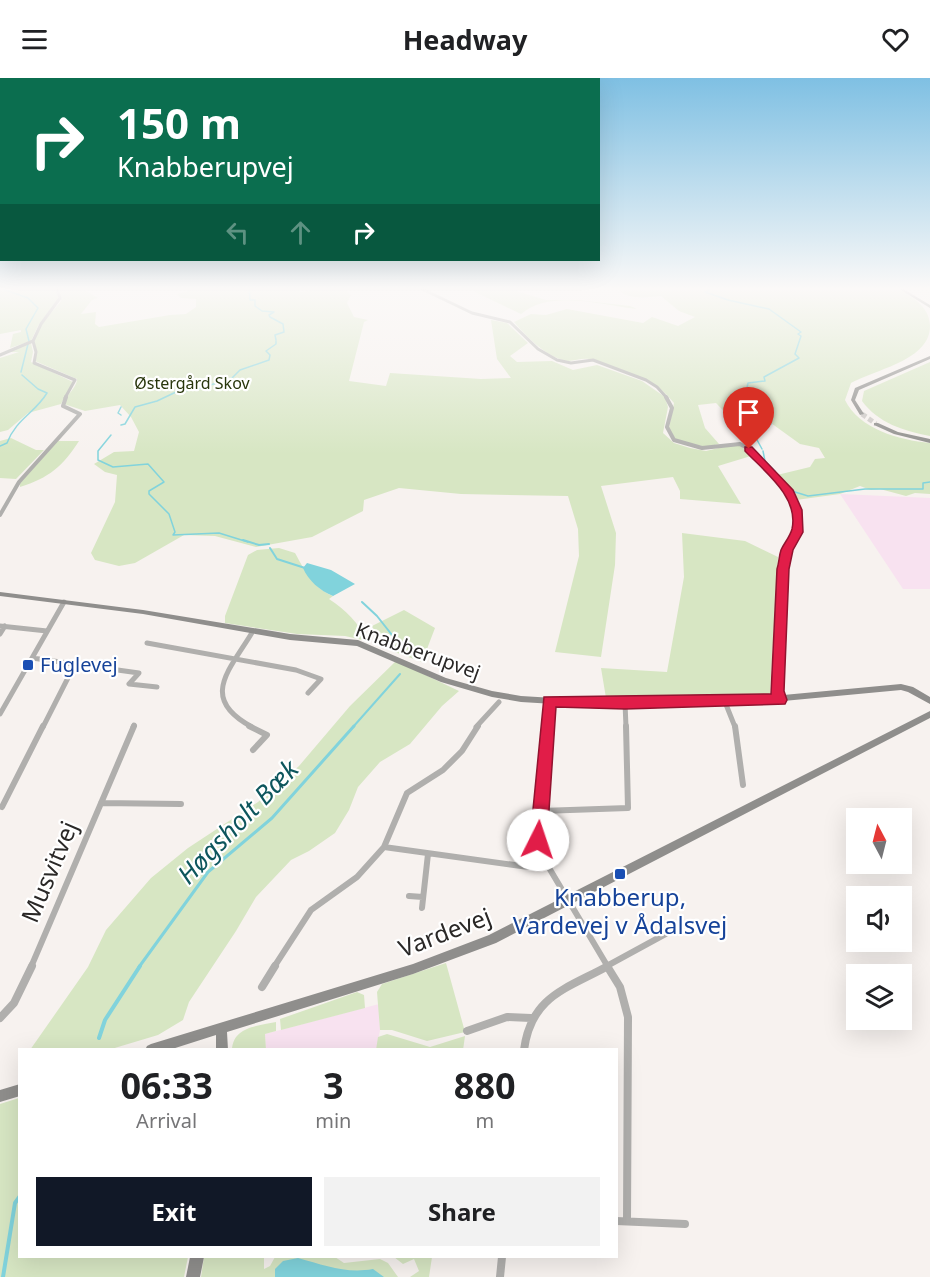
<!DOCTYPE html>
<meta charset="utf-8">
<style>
:root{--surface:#fff;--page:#f2f2f2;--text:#202124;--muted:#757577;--accent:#111827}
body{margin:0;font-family:"Noto Sans",sans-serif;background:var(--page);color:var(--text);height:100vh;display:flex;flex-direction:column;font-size:22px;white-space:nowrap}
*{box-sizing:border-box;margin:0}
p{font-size:20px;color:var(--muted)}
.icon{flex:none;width:33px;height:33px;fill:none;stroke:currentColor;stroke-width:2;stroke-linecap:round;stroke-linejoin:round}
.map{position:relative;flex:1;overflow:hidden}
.panel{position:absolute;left:18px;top:970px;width:600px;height:210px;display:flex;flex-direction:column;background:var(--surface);border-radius:0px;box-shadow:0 6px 24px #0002}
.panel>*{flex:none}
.top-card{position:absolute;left:0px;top:0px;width:600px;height:183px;box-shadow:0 6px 24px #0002;background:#0b6e4f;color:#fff;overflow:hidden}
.needle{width:39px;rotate:353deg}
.fabs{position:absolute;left:846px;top:730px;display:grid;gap:12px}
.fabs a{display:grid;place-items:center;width:66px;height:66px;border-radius:0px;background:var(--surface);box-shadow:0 6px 24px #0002;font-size:30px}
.pin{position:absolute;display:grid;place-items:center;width:51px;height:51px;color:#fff;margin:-62px -26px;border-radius:50% 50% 50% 0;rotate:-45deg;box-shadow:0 0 6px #0007}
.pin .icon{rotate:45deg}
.me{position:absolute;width:66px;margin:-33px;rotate:4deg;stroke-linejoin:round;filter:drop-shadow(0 0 4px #0008)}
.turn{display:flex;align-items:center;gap:21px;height:126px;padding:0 18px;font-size:27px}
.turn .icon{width:78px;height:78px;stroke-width:2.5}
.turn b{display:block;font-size:42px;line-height:51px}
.lanes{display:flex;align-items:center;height:57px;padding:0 18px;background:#0003;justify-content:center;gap:30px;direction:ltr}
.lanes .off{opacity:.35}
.eta{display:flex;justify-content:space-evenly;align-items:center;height:102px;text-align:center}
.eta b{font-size:36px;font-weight:700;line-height:42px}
.primary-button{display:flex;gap:12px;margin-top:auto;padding:12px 18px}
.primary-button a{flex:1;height:69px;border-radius:0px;background:var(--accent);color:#fff;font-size:24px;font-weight:700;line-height:69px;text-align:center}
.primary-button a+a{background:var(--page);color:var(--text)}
header{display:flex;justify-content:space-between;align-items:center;height:78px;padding:0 18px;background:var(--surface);font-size:27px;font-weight:700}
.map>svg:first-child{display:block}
.commercial{fill:#f8e2f0}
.green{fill:#d7e6c3}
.water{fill:#81d3dc}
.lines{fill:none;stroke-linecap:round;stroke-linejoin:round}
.stream-far3{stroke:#81d3dc;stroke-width:1.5}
.stream-far2{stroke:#81d3dc;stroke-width:2}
.stream-far1{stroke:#81d3dc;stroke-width:3}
.stream{stroke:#81d3dc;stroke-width:4}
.secondary-tunnel{stroke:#cecac7;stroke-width:5;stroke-dasharray:5 3;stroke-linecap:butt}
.street-far4{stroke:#b0afad;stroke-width:3}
.street-far3{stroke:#b0afad;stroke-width:4}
.street-far2{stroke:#b0afad;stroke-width:5}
.street-far1{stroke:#b0afad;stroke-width:6}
.street{stroke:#b0afad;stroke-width:8}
.secondary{fill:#8f8e8c;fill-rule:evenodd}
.route{fill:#e11d48;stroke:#92132f;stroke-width:1.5}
.transit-dot{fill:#1a4fb4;stroke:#fff;stroke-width:2}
.labels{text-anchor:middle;stroke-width:4.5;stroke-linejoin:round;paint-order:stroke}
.far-park-label{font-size:16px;fill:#28360c;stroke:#fff}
.street-label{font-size:20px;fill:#2a2827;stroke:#fff}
.transit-label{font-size:20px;fill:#164399;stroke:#fff;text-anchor:start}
.near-street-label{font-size:24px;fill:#2a2827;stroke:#fff}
.near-transit-label{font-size:24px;fill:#164399;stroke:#fff}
.near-water-label{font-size:26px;font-style:italic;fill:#0d565d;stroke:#fff}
</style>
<header><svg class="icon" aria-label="menu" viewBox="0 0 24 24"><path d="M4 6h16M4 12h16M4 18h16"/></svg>Headway<svg class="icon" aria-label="heart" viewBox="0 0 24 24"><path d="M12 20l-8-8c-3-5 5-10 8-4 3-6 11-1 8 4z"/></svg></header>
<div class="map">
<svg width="930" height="1199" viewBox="0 0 930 1199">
<rect width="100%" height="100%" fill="#f7f2ef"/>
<path class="commercial" d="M840,416L930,420V511H903Z
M379,926L380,952L376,972H266L265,956Z"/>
<path class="green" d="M0,209H55L58,220L38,248L31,263L10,270L13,256L21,254V252L0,256Z
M57,209H80L98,220L92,222L81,236L96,234L95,246L99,249L170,237L186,236L196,229V221L181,220L177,216L188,213L185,211L196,209H294L300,214L342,209L351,217L347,225L354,239L368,242L364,244L349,303L386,308L390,295L481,301L511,300L497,281L491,242L507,245L528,265L510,278L517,284L552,283L573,292L597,287L642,303L665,319L668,329L663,355L674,365L690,370L706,373L735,366L741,368L751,378L718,388L741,426L680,421V413L673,399L601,408L616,455L615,487L601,579L555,574L579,478L578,451L568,418L461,416L399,410L364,422L363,433L312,459L256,469L215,458L184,457L135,485L119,488L95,482L91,475L115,424L117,397L105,394L94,386L114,374L134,373L139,354L131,339L120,327L85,333L64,326C66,316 77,310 77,301L35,283C36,275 34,271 34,264C35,249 53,234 61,223Z
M478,209H503L546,222H577L630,228L637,231C602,227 550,211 521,236L475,214Z
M621,209H894C910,217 930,228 930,248C930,282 877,291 851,305L845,322C859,351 899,362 930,365V416L915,415L906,418L880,411L871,412L860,408L840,416L796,422L777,397L810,389L815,381L825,380L819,370L800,366L764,340L732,342L716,325L698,327L705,350L719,366L706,369L676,362L669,350L674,325C655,302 642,300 615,291C606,288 598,283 589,281C579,280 571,285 562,282C542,275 527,259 514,244L531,236L546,237L567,231L643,245L652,239L678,248L695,239L679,233L661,218C647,219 633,222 621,214Z
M31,265L33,274L31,284L73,304L61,326L28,335L8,352L0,354V280L19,274H9Z
M930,284V358C904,353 878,345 862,323L864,313Z
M11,360L36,372H44L16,401L0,400V363Z
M58,363H79C63,388 49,400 20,409V405Z
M682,455L745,463L778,479L770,615L767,617L606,620L601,590L667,594L684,499Z
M279,470L295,475C305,493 313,510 333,518L329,521C346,532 359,545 367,563L345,558L297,556L225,545V538L248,477L257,472Z
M404,532L435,550L422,584L392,573L398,562L393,558L377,561L372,548Z
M396,583L459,613L442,628L410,666L380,684L358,709L349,732L335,755L309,773L291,782L256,819L236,853L189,924L183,942L158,957L108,972H30L88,889L106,852L151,800L188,770L258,724L299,688L350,628Z
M446,885L465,954L427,963L392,952H380L377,914L382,906Z
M357,914L364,917L365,930L281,952L280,941Z
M276,944V953L265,956L266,972H232C233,949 257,948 276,944Z
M387,956L430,969L465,958L463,972H376L378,959Z
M19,1020L20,1179H188L184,1199H0V1026Z
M204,1179H264V1191L270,1188L275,1179H335L344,1185L380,1181L388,1185L398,1199H201Z
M394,1179H432L429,1199H410L419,1193L414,1181L403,1186Z"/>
<path class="water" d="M307,485L331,492L355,506L333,518C320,513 308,502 303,490Z
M298,1180C324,1187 346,1196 373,1191L384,1199H275V1191L283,1183Z"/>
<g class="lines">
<path class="stream-far3" d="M249,209L250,222H255V228L262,233L274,234L269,237L270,239L283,246L284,254L275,257L276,262
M705,209L709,212L705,214L728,222L769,231L801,254L798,256L801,258L795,276L799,280L764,299L765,303L748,305L746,314L740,315L736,320V328H746L771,346
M0,210L28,220L38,230L26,251L29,263
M21,294L28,266
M121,329L118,335L121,337
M121,347L125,346L135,329L157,323L176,314L198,311L232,300L240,292L269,282L270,277L266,273L276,266V263
M111,357L98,373V382L113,389L148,386L164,404L149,413V416L169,436L175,454L173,457L219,455L248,464
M756,360L762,371
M0,368L7,365C16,341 35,335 47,315L38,311L22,297
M763,373L765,383L775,393
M778,400L795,414L808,418L865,411H923V405L930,404"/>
<path class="stream-far2" d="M243,462L259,467L269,466
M270,470L277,481L305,490
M362,524L377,538L407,576
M353,649L400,596"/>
<path class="stream-far1" d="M139,889L208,794L272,740L354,648"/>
<path class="stream" d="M99,960L105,942L140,888
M3,1199L15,1125L20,1118"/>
<path class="secondary-tunnel" d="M862,336L876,346"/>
<path class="street-far4" d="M418,209L472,235L510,244L538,271L557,282L571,285L593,282L646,302L657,309L667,320
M33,263L36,274L34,285L75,302L65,320
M0,277L33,263L41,246L60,220L56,209"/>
<path class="street-far3" d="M666,319L672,330L667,349L674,362L702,370L740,366L749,371L789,414L797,432V454L792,464
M0,437L19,404L80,336L63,328L66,319"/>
<path class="street-far2" d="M0,548L47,553
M0,556L5,548
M147,565L296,592L321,601L308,615
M32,580L139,595L129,606L157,609
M780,622L777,613L783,491L787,472L792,462
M725,624L735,649
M625,625L626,649
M0,636L64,524
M43,649L75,586
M133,649L134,647
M252,649C198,620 230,592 253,553
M476,649L499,624
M548,649L550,623"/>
<path class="street-far1" d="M249,648L267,657L253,672
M548,648L539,773L608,889
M735,648L743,707
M101,725L181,726
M2,729L43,648
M541,733L628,730L626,648
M384,769L536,790L546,788
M409,818L423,819
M422,830L428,776
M31,889L134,648
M274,889L311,832L357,799L384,769L407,715L443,692L462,673L478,648
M605,889L671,853"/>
<path class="street" d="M607,888L620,909L628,939L627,1143
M262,909L275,888
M0,940L14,925L32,888
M467,953L507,939L531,940
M524,972C531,918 566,911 608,888
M616,1143L685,1146
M500,1199L502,1179"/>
<path class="secondary" d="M896,209H900L930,227V230Z
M930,278V281L859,312L855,322L864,336L860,337L851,322L855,310Z
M874,345H878L898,354L930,361V365L894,356L874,347Z
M0,514L143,532L290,556L358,562L446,600L492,613L521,618L587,622L742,621L901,606L913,609L930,619V626L908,614L901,612L742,627L587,628L521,624L492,619L441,604L357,568L290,562L143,536L0,518Z
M930,633V640L496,865L413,896L227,954L228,972H216V957L169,972H145L147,968L151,966L413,886L489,857Z
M20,1006V1018L0,1024V1012Z
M190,1179H204L200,1199H186Z"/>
</g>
<linearGradient id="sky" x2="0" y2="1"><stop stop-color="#7fc0e3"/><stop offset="0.56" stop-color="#fbf9f8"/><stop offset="1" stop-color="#fbf9f8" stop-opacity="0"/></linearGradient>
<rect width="930" height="376" fill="url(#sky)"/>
<path class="route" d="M745,369H752L793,412L802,432L803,454L793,472L789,491L784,613L787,622L785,626L625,631L556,629L547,762L544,768L538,770L533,768L530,762L544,619L771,616L777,491C779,485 779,478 781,472C784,465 790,459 792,451C799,419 765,394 745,373Z"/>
<g class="transit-dot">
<rect x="22" y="581" width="12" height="12" rx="3"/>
<rect x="614" y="790" width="12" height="12" rx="3"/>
</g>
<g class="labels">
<g class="far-park-label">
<text x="192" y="311">Østergård Skov</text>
</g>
<g class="street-label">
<text transform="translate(418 573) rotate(20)" y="7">Knabberupvej</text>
</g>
<g class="transit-label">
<text x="40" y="594">Fuglevej</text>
</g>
<g class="near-street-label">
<text transform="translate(50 794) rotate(-67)" y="8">Musvitvej</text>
<text transform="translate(445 855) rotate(-21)" y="8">Vardevej</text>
</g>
<g class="near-transit-label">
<text x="620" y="828">Knabberup,<tspan x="620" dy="28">Vardevej v Ådalsvej</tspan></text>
</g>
<g class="near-water-label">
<text transform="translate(238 744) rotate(-46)" y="9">Høgsholt Bæk</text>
</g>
</g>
</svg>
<div class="fabs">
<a><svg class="needle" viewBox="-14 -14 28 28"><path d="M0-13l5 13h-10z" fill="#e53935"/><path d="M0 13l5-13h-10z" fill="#757577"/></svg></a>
<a><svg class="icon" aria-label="sound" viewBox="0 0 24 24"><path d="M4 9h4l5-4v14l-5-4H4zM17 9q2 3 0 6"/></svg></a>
<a><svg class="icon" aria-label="layers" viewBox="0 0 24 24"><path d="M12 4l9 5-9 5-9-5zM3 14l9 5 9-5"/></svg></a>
</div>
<div class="pin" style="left:749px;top:371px;background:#d93025"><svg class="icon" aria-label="arrive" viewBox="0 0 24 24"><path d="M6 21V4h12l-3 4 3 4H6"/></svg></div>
<svg class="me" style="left:538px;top:762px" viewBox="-20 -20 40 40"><circle r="19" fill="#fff"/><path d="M0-13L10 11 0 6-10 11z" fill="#e11d48"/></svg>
<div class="top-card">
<div class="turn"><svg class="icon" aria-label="right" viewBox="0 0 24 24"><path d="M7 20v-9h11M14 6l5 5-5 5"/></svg><div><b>150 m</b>Knabberupvej</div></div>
<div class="lanes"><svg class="icon off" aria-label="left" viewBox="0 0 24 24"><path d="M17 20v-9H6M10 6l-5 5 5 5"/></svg><svg class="icon off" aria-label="ahead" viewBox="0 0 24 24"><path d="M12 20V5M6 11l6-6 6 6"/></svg><svg class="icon" aria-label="right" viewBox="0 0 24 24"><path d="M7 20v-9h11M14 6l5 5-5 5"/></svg></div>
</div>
<section class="panel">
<div class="eta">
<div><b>06:33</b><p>Arrival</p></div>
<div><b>3</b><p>min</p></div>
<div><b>880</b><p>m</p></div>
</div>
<div class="primary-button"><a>Exit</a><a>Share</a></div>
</section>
</div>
